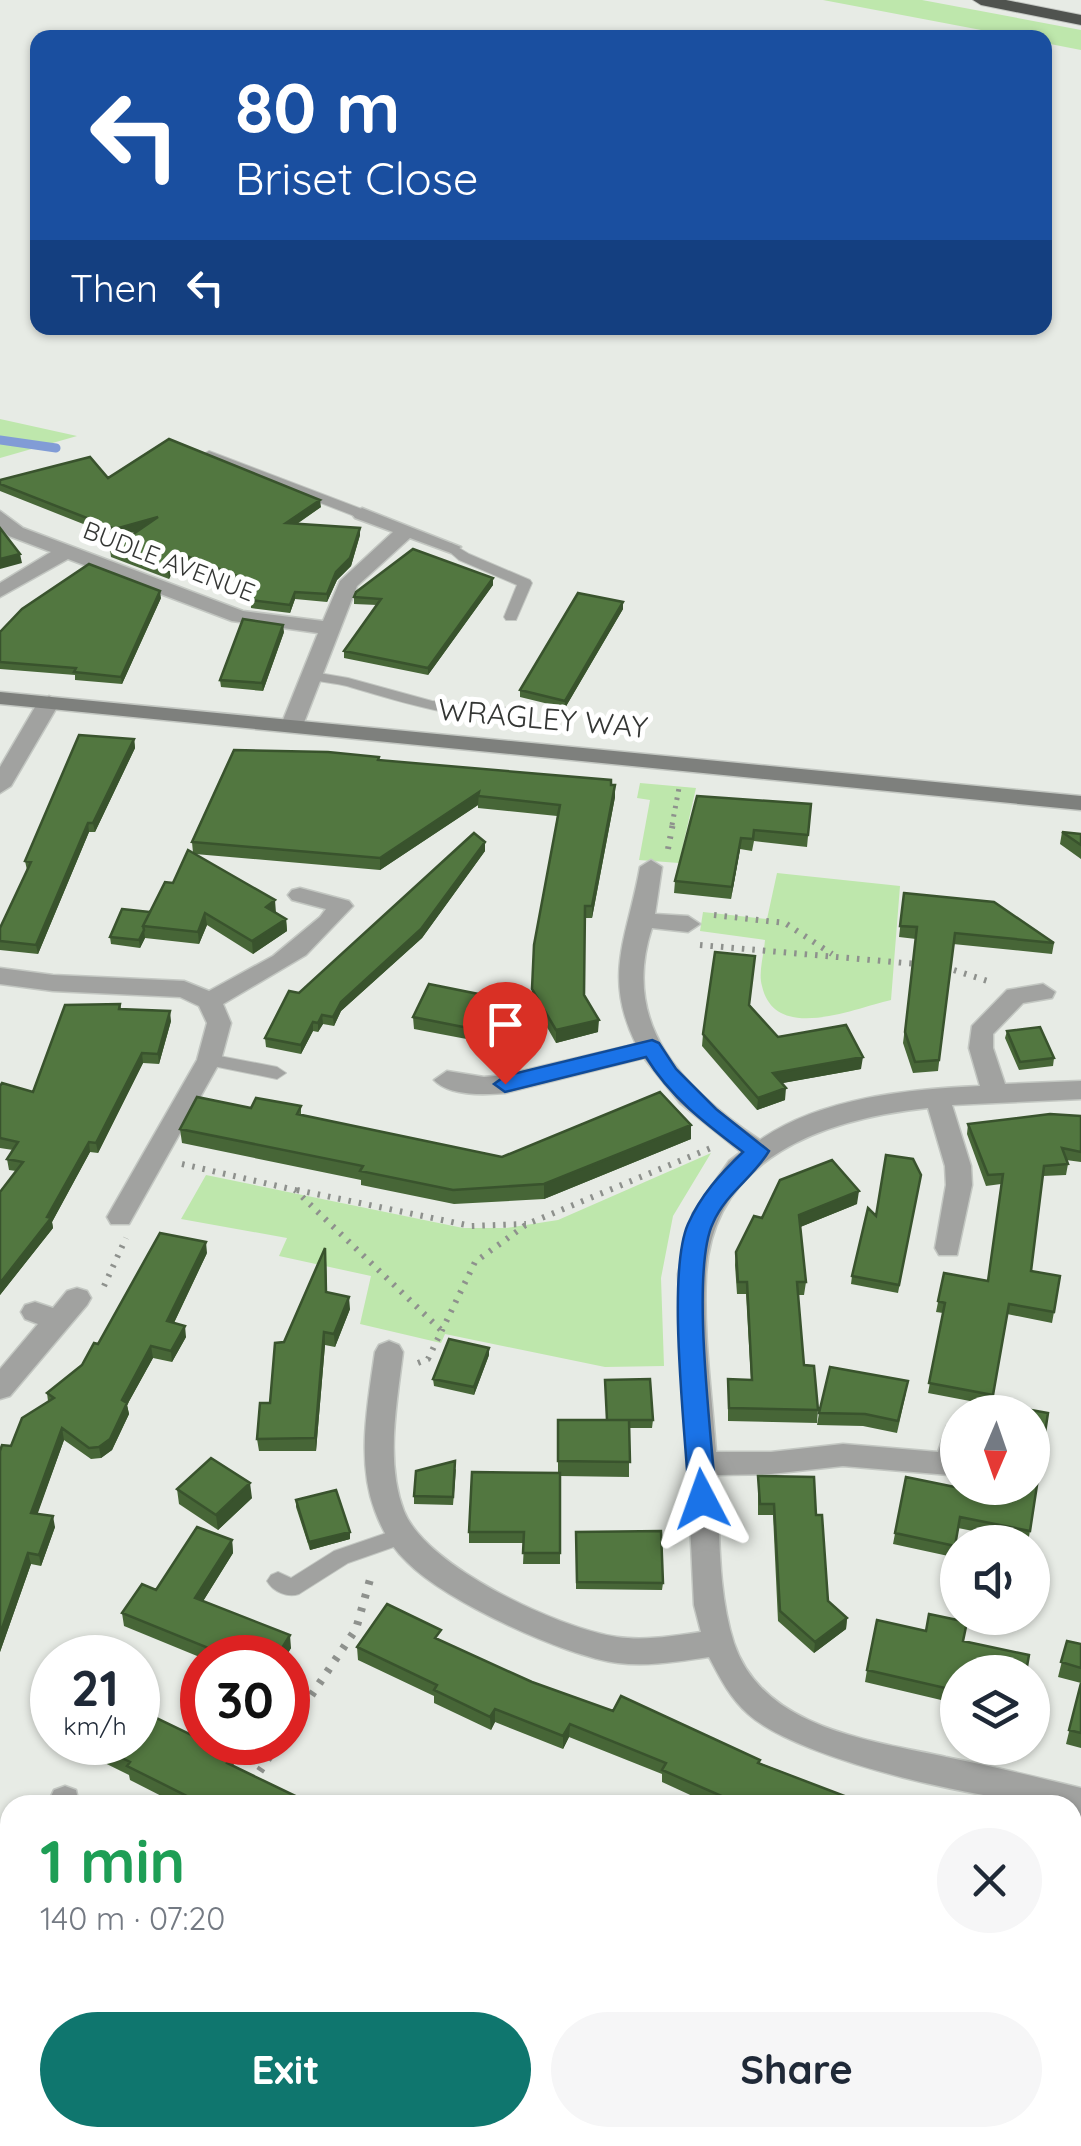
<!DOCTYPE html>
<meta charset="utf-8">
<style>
:root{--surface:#fff;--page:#f6f6f7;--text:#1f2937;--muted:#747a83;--accent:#0f766e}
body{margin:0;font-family:Quicksand,sans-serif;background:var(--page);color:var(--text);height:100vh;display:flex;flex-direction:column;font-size:38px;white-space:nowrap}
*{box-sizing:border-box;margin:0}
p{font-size:32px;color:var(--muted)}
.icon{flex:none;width:55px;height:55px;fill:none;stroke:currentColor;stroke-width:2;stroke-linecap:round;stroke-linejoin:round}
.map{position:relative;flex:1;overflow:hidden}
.details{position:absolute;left:0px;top:1795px;width:1082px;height:352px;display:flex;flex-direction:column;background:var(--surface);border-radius:30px 30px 0 0;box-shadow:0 2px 8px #0004}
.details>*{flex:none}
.top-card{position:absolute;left:30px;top:30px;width:1022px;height:305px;border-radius:20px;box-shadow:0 2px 8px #0004;background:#1a4fa0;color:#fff;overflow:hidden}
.needle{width:65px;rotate:182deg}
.controls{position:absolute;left:940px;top:1395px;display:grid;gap:20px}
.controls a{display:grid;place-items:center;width:110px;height:110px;border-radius:50%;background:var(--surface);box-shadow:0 2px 8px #0004;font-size:50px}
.speed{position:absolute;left:30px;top:1635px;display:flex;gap:20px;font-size:50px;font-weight:700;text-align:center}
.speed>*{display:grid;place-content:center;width:130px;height:130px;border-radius:50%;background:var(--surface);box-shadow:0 2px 8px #0004;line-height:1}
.speed small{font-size:25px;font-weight:400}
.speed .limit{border:15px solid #d22;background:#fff;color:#111}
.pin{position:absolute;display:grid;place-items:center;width:85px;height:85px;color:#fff;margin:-102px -42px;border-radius:50% 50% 50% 0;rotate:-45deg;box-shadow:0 0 10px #0007}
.pin .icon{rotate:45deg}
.me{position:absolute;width:110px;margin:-55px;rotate:356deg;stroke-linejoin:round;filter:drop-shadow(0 0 8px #0008)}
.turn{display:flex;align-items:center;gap:35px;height:210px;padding:0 40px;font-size:45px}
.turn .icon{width:130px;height:130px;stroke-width:2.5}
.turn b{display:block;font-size:70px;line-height:85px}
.then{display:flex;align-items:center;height:95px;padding:0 40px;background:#0003;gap:20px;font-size:38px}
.round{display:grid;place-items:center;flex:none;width:105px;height:105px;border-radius:52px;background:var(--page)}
.overview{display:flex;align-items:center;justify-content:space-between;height:170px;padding:0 40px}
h1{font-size:60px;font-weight:700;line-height:75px;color:#1e9e55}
.action{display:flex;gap:20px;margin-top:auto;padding:20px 40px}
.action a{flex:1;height:115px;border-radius:60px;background:var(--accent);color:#fff;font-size:40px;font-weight:700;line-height:115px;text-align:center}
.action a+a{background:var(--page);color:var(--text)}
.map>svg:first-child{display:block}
.green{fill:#bee7ac}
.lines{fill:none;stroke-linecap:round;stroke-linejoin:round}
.stream{stroke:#819cd6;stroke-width:9}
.lane-casing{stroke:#c3c7c2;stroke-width:2}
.street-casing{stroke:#c3c7c2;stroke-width:3}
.secondary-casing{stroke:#c3c7c2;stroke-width:3}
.highway-casing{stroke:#c3c7c2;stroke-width:2}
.path-far2{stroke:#8e918d;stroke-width:5;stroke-dasharray:2.5 6;stroke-linecap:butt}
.path-far1{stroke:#8e918d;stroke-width:6;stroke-dasharray:2.5 8;stroke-linecap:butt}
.path{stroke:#8e918d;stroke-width:8;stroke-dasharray:4 10;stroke-linecap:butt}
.lane{fill:#a1a2a0;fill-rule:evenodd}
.street{fill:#a1a2a0;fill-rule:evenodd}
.secondary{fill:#7e807d;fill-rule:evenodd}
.highway{fill:#50534f;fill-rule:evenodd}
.wall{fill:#476637}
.shaded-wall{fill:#39532d}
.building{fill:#527740;stroke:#39532d;stroke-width:2.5}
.route{fill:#1a73e8;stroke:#114b97;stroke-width:2.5}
.labels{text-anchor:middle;stroke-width:10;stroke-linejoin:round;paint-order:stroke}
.far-street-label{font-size:25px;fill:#343634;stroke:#fff}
.street-label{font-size:30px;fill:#343634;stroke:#fff}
</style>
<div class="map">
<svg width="1081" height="2146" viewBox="0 0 1081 2146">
<rect width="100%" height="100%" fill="#e7ebe5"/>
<path class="green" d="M823,0H922L1081,30V50L1045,43V38L1018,37Z
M0,419L77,436L0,458Z
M640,783L696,788L679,863L639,860L650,800L637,798Z
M777,873L900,886L891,1000C852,1009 775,1043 762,986C758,973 764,954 765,940L700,931L703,912L767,919Z
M711,1153L673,1216L661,1278L664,1366L605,1367L445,1334L441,1343L360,1324L371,1276L279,1256L287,1238L181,1219L206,1175L463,1228H506L558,1220Z"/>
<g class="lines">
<path class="stream" d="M0,440L56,448"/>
<defs>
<path id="lane" d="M209,451L367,511L369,514L362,518L357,517L204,458L202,455Z
M451,543L469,554L530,580L532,583L516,620H506L504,617L517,585L459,560L444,547Z
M313,672L348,678L432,701L510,708L517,712C489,731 381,696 347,686C334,683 321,682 308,679V673Z
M209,1054L277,1067L286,1073L277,1079L203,1064L200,1060L203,1056Z
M401,1528L408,1530L411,1536L408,1542L348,1563L299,1594C288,1598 273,1592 267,1581L271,1575L278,1572L291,1578L334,1551Z"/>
<path id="street" d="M362,508L461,547L451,553L410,538L357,586L303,725L292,731L281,725L318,633L232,621L68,559L0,597V583L51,552L9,536L0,528V511L23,528L243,611L323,621L340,581L393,532L355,518L352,514Z
M49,696L60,702L11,786L0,793V767L38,702Z
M651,860L662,867L655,914L688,916L700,924L688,932L652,928C620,1025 683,1089 760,1140C820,1098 908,1089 980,1086L969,1048L972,1026L1007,990L1043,984L1055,992L1052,998L1023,1003L993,1034V1048L1005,1084L1081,1081V1099L952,1105L971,1166L972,1185L957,1255H939L935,1248L946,1185L945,1166L928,1108C826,1119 712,1156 706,1276C703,1333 712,1395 716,1452H771L843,1444L938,1452L947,1426L958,1423V1473L949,1475L843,1466L771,1474L717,1475C720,1530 717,1590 734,1643C763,1729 870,1740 946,1757C991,1766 1036,1777 1081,1788V1816L1072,1814V1805C1000,1805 801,1762 748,1714C730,1698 720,1678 709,1657C680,1661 649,1667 618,1663C564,1656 445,1601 407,1562C392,1548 382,1530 375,1511C356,1461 368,1402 375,1352L379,1345L389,1341L399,1345L403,1352C397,1403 385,1462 404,1511C426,1567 560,1629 617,1637C645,1641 673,1636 701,1632L694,1605L678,1274L693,1213L729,1161L741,1152L680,1103L644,1058L505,1093C484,1095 449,1096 434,1080L447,1071L484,1077L505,1075L636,1044C602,975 628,936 640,867Z
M300,888L349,901L353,906L306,955L223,1004L231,1023L221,1060L129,1224H111L107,1217L197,1060L207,1023L199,1006L180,997L53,991L0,984V968L53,975L184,981L209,991L273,956L320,917L326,909L292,900L288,895L292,890Z
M77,1288L87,1291L91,1298L87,1305L10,1396L0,1399V1369L38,1324L25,1319L21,1312L25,1305L35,1302L53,1308L67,1291Z
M65,1786L76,1790L79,1805H47L54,1790Z
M0,1828L10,1831V1861L0,1858Z
M32,2138H71L68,2146H28Z
M395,2138H439L443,2146H398Z
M538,2138H575L572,2146H534Z"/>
<path id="secondary" d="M0,692L1081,796V810L0,704Z"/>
<path id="highway" d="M973,0H1006L1081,15V25L981,5Z"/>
</defs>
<use href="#lane" class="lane-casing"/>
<use href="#street" class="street-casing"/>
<use href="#secondary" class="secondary-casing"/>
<use href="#highway" class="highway-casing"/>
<path class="path-far2" d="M672,825L679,788"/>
<path class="path-far1" d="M668,849L673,823
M714,915L785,923L832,954
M700,945L917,964
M944,967L994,983
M182,1164L295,1190L441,1330
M297,1190L471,1226L526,1224
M104,1286L126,1238
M418,1363L428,1359L475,1262L527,1224L711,1148"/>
<path class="path" d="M288,1730L356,1629L371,1576
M252,1783L279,1742"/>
<use href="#lane" class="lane"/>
<use href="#street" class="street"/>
<use href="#secondary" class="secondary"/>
<use href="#highway" class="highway"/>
</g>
<path class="wall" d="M108,478L321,507L297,524L360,528V535L351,566L337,580L327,602L295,599L290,613L251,608V598L235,597L234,589L237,583L178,560L169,579L111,557L110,550L138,531L116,537L0,491V480Z
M493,578V585L428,675L344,658V651L377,605L354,604V597Z
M161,598L122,684L75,680V675L0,669V632Z
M623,602V609L565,708L520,697V690Z
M284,632L263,691L221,687L220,680Z
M134,739L135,748L95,832H89L38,954L0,950V928L27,870L25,861Z
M379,757V761L615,785V797L592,918H585L584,995L598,1032L556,1043L532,1001V989L557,816L478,808V805L380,870L195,854L286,919L287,931L253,954L207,925L199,944L145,938L140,948L111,944L110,937L150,912L173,883L193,853L192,842Z
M697,796L811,804L807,847L754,841L752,851L740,849L731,899L674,893L675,881Z
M1062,832L1081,834V859L1060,844Z
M485,842V851L422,938L341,1011L334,1026L323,1024L318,1032L313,1031L301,1054L266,1047L265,1038L299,993Z
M904,893L1054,943L1052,954L953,944L938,1071L913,1073L903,1043L916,939L899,937Z
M120,1004L121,1009L171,1021L159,1064L143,1063L98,1153L90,1152L52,1222L53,1228L0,1295V1192L16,1171L9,1170L7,1159L13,1150L0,1148V1086L33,1092Z
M750,1005L778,1037L861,1069L782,1083L785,1100L757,1110L702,1046L703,1034Z
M529,1015L514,1048L414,1029L413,1017Z
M1007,1031L1054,1058L1053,1066L1019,1070L1005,1038Z
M301,1106V1115L502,1157L691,1125V1139L544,1199L454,1204L361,1185V1180L182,1143L180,1129Z
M1081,1116V1162L1066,1160L1068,1164L1066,1175L1043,1176L1031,1271L1054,1312L1052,1323L1007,1314L991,1405L928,1393L943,1313L936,1312L944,1273L988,1281L1001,1184L986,1186L967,1134L968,1124Z
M921,1175L898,1293L851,1284L852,1276L876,1216Z
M857,1204L800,1227L806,1282L804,1295H798L804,1365L818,1410L817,1423L728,1421V1379L751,1380L746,1294H737L735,1265L736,1252L762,1218Z
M207,1253L174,1323L186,1337L172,1362L153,1358L127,1405L129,1414L112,1450L101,1458L91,1459L64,1440L37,1514L55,1527L41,1566L31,1564L0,1652V1451L11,1446L48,1401L47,1393L82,1365L98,1344Z
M326,1261L327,1292L350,1309L335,1347L325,1345L316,1451H259L257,1439L270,1403L284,1342Z
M489,1355L474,1395L434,1386L433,1379Z
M906,1393L897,1433L863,1426L817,1425L819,1413Z
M558,1420H653L652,1428H629V1477L560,1476V1564H523L524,1543H469V1532L558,1473Z
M456,1469L453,1505L414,1504V1496Z
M758,1476L816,1515L828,1601L847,1618L846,1629L814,1653L778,1621L773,1515H758Z
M906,1477L1030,1531L1028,1542L958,1528L953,1557L893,1544Z
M177,1489L252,1498L218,1530L179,1504Z
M296,1500L350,1539L310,1550L296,1507Z
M576,1532L663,1583L662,1590L576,1589Z
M232,1540L233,1553L203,1601L291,1648L285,1658H202L124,1626L122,1613Z
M441,1641L532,1682L613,1711L760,1760V1763L868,1805H712L662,1782V1774L569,1737L563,1749L495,1722L491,1730L434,1703V1696L358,1660L357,1647Z
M1067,1641L1081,1644V1748L1066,1744L1081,1683L1058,1677Z
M867,1670L958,1672V1704L865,1682Z
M52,1695V1738L39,1731L36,1717Z
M62,1742H138L232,1755L234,1766L314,1805H179L130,1780L129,1775Z
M1072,1852L1081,1855V1962L1072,1959Z
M163,2138H283L293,2146H173Z
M698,2138H809L805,2146H695Z"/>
<path class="shaded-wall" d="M320,500L321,507L286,531V523Z
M158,517L159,525L116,537L115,529Z
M360,528V535L351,566L337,580L327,602V594L336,572Z
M177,552L178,560L169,579L168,571Z
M20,554L22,563L0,569V559Z
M493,578V585L428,675V668Z
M160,591L161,598L122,684L121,677Z
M295,592V599L290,613V605Z
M623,602V609L565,708V701Z
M283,625L284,632L263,691L262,683Z
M134,739L135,748L95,832L93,823Z
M615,785V797L592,918V906Z
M479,792L478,805L380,870V858Z
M88,823L89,832L38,954L36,945Z
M741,838L740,849L731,899L732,887Z
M485,842V851L422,938L341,1011L334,1026L333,1017L341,1002Z
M275,900L276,913L266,907Z
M205,913L207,925L199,944L198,932Z
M286,919L287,931L253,954L252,941Z
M144,930L145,938L140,948L139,940Z
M528,1004L529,1015L514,1048V1037Z
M170,1011L171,1021L159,1064L158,1054Z
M322,1015L323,1024L318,1032V1023Z
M599,1020L598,1032L556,1043V1030Z
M313,1022V1031L301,1054V1045Z
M142,1053L143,1063L98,1153L96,1143Z
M863,1057L861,1069L772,1085L773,1073Z
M786,1088L785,1100L757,1110L758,1098Z
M691,1125V1139L544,1199V1184Z
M89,1142L90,1152L52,1222L53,1228L0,1295V1283L47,1217Z
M859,1191L857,1204L798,1228L799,1215Z
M206,1242L207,1253L169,1333L167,1321Z
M349,1297L350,1309L335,1347L334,1334Z
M185,1326L186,1337L172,1362L171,1351Z
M324,1332L325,1345L316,1451L315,1438Z
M151,1346L153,1358L127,1405L129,1414L112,1450L101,1458L99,1447Z
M489,1348V1355L474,1395V1387Z
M62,1428L64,1440L34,1524L31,1513Z
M250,1483L252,1498L218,1530L216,1515Z
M53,1516L55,1527L41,1566L39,1555Z
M350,1532V1539L310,1550L309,1542Z
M232,1540L233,1553L197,1611L195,1598Z
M28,1553L31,1564L0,1652V1634Z
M847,1618L846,1629L814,1653L815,1642Z
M290,1635L291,1648L285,1658H276Z
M495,1709V1722L491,1730L490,1717Z
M570,1724L569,1737L563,1749V1736Z
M10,2038V2056L0,2066V2048Z"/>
<path class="building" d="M169,439L320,500L286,523L360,528L350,558L336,572L327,594L295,592L290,605L250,600L254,591L234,589L239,577L177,552L168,571L110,550L158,517L115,529L0,484V480L90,457L108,478Z
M0,528L20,554L0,559Z
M413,549L493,578L428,668L344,651L381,599L354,597L356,592Z
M89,564L160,591L121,677L74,672L76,668L0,662V632L22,609Z
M578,593L623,602L565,701L520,690Z
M243,619L283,625L262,683L220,680Z
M79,735L134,739L93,823H88L36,945L0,941V928L31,862L25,861Z
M234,750L328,752L379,757L378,760L611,780V785H615L592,906H585L584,995L599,1020L556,1030L532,989L534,945L560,805L478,796L479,792L380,858L192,842Z
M697,796L811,804L808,835L754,830L753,839L741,838L732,887L675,881Z
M1062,832L1081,834V845Z
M474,833L485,842L421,929L341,1002L333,1017L322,1015L318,1023L313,1022L301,1045L265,1038L289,991L299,993Z
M188,850L275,900L266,907L286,919L252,941L205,913L198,932L143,926L165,882L173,883Z
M904,893L994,902L1054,943L955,933L939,1060L915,1062L905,1032L917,927L900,926Z
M122,909L150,912L143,926L144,930L139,940L110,937Z
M715,952L755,956L749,1005L778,1037L846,1025L863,1057L773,1073L786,1088L758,1098L703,1034Z
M429,984L528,1004L514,1037L413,1017Z
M120,1004L119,1009L170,1011L158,1054L142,1053L96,1143L89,1142L47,1217L51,1218L0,1283V1192L23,1162L7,1159L18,1142L0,1138V1086L2,1083L33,1092L65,1005Z
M1040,1027L1054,1058L1020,1062L1007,1031Z
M660,1092L691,1125L544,1184L453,1190L360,1171L363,1166L180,1129L197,1097L251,1108L256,1098L301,1106L297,1114L502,1157Z
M1050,1114L1081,1116V1152L1062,1148L1068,1164L1044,1166L1031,1271L1060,1276L1054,1312L1009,1304L993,1395L929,1383L945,1303L938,1301L944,1273L988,1281L1003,1174L988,1175L968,1124Z
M886,1155L913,1159L921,1175L899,1285L852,1276L868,1208L876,1216Z
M832,1160L859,1191L799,1215L806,1282H797L804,1365L814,1366L818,1410L729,1408L728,1379L752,1380L747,1282H738L736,1252L754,1216L762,1218L780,1180Z
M160,1233L206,1242L167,1321L185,1326L171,1351L151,1346L122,1400L127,1403L110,1439L99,1447L89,1448L62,1428L31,1513L53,1516L39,1555L28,1553L0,1634V1451L2,1445L11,1446L22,1418L54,1398L47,1393L82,1365L94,1343L98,1344Z
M325,1248L326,1292L349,1297L334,1334L324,1332L315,1438L257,1439L260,1403H270L275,1343L284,1342Z
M449,1339L489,1348L474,1387L433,1379Z
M830,1367L908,1381L898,1421L865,1414L819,1413Z
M650,1379L653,1420H607L605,1380Z
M1003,1405L1048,1413L1030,1531L960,1517L955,1546L895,1533L906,1477L989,1494L990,1488H1032V1412H1002Z
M558,1420H629L630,1462L558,1461Z
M211,1458L250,1483L216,1515L177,1489Z
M455,1461L453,1497L414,1496L416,1471Z
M472,1472L560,1473V1553H523L524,1532H469Z
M758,1476L814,1477L816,1515H822L828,1601L847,1618L815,1642L780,1611L774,1504H760Z
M336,1490L350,1532L309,1542L296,1500Z
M197,1527L232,1540L195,1598L290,1635L276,1658H212L216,1651L122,1613L142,1584L156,1590Z
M661,1531L663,1583L577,1582L576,1532Z
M387,1604L441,1630L435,1638L532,1682L613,1711L621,1696L760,1760L758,1763L868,1805H742L662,1770L666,1763L570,1724L563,1736L495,1709L490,1717L434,1690L437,1685L357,1647Z
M929,1614L967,1622L963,1641L1029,1655L1026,1672H958V1691L867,1670L877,1620L926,1631Z
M1067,1641L1081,1644V1668L1061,1662Z
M1081,1683V1733L1069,1730Z
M52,1695V1725L36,1717Z
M138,1709L202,1740V1742H207L232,1755L227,1763L314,1805H218L202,1797L199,1802L127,1766L130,1762L89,1742H138Z
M870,1800L885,1805H868Z
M1072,1852L1081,1855V1949L1072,1946Z
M10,1948V2038L0,2048V1958Z
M1072,2002L1081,2005V2036L1072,2064Z
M175,2138H283L293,2146H185Z
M698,2138H782L779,2146H695Z
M786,2138H805L803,2144Z
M969,2138H1042L1039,2146H966Z"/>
<path class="route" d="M652,1040L659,1043L676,1069L716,1109L769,1151C753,1178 726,1193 713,1223C690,1271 712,1439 716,1499L712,1507L702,1510L693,1507L689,1499C686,1438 666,1274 688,1224C701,1195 720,1174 743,1152C706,1124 670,1097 646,1057L505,1092L494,1084L505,1076Z"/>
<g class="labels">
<g class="far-street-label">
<text transform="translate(169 561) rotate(21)" y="9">BUDLE AVENUE</text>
</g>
<g class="street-label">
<text transform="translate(543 719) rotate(5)" y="10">WRAGLEY WAY</text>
</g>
</g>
</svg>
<div class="controls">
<a><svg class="needle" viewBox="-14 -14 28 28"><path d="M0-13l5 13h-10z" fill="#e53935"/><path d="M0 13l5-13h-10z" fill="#747a83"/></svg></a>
<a><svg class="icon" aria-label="sound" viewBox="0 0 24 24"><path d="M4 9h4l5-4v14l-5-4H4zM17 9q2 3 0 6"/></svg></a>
<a><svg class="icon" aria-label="layers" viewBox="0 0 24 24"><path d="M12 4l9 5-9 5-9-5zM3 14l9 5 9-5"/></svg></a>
</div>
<div class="speed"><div>21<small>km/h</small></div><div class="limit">30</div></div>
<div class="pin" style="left:505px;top:1084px;background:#d93025"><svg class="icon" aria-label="arrive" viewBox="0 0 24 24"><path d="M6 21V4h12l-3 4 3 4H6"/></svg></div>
<svg class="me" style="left:702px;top:1499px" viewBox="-20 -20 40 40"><path d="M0-17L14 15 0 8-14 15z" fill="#1a73e8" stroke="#fff" stroke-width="4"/></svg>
<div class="top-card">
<div class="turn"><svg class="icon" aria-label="left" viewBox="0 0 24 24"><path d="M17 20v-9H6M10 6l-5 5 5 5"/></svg><div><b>80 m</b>Briset Close</div></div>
<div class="then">Then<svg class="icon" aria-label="left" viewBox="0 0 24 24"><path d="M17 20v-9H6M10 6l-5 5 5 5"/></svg></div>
</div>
<section class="details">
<div class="overview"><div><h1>1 min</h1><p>140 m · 07:20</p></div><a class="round"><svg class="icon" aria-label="close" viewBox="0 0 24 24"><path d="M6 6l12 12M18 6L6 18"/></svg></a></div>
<div class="action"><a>Exit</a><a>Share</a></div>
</section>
</div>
